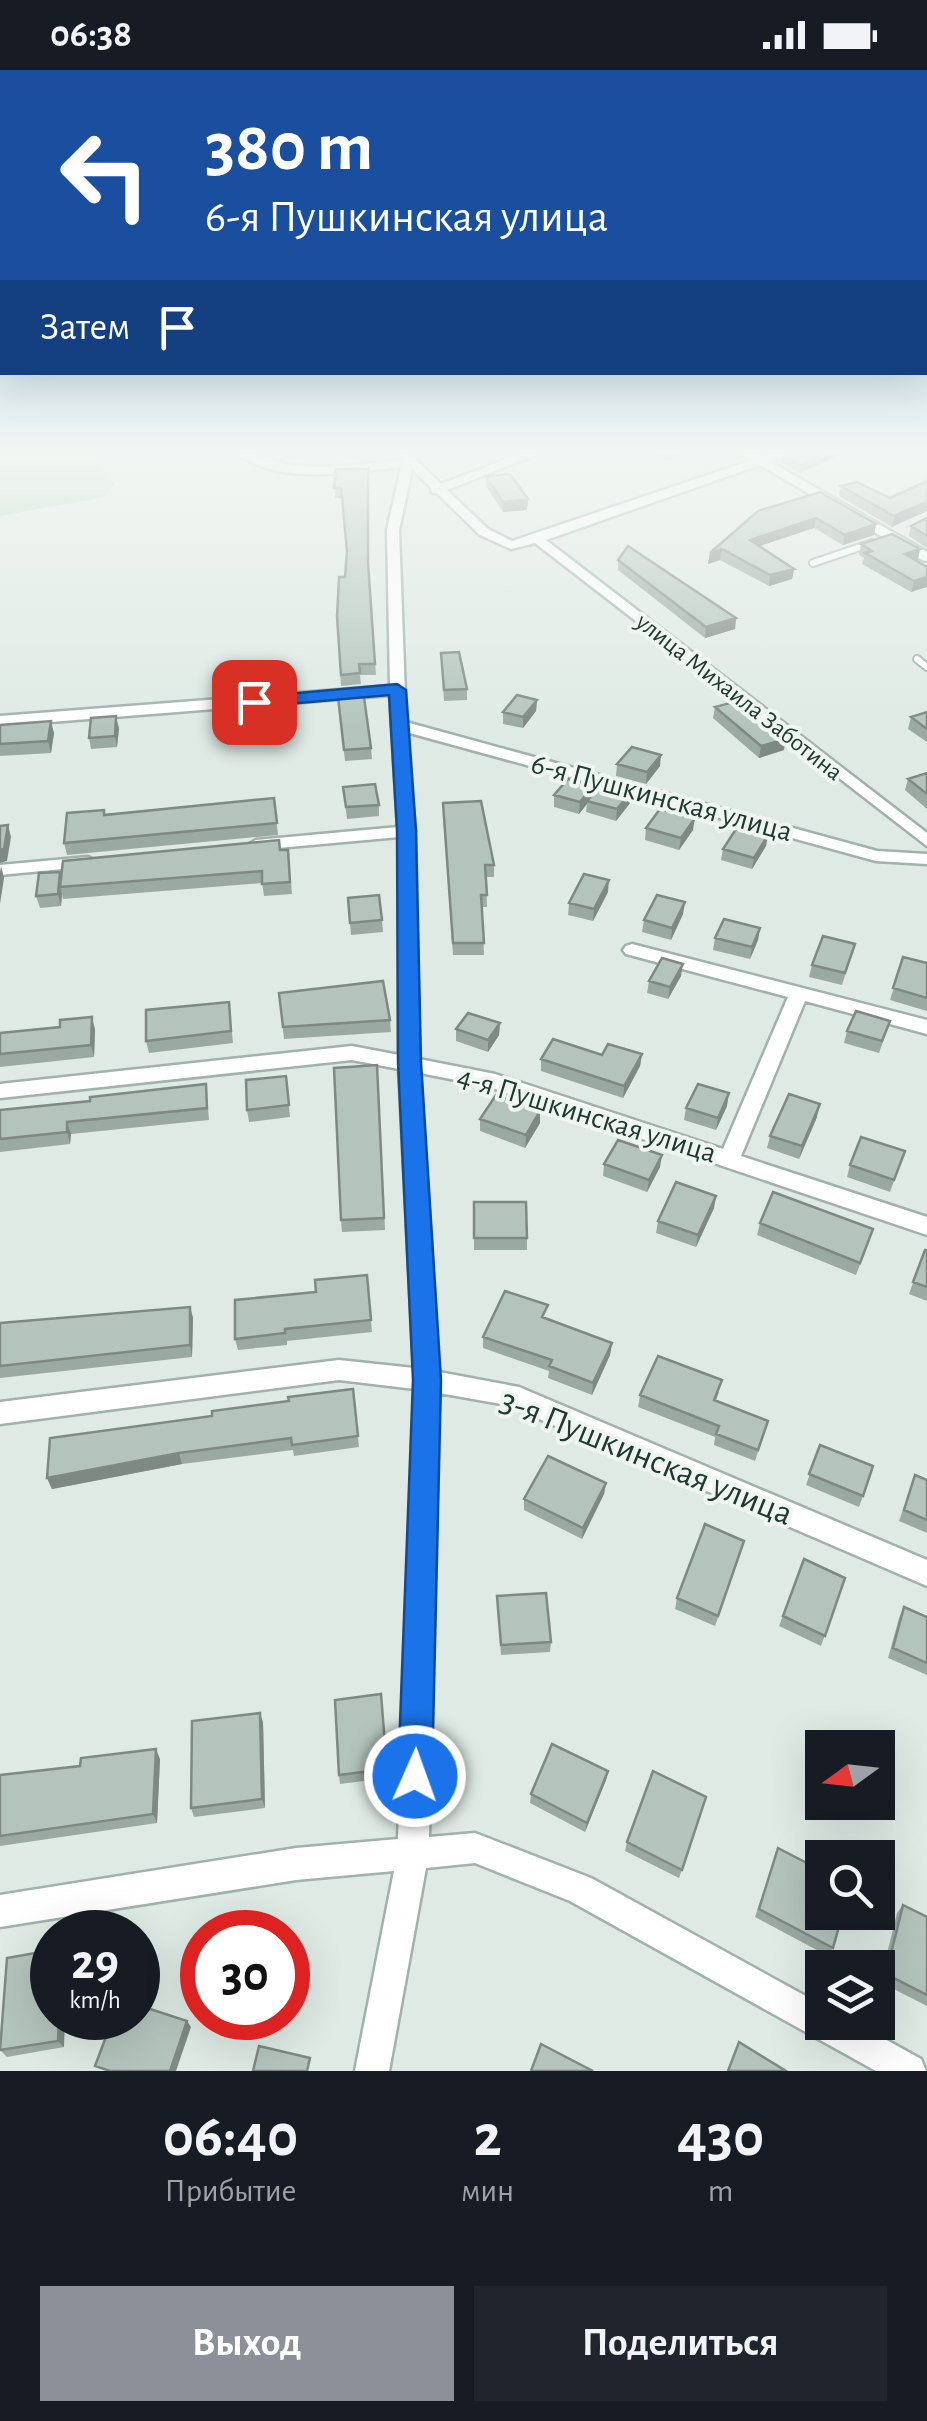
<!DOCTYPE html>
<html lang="ru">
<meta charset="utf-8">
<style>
:root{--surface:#171b24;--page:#20242c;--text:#f1f3f6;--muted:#9ea1a6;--accent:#8c9099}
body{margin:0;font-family:"Alegreya Sans",sans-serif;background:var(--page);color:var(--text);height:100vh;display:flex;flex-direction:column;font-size:38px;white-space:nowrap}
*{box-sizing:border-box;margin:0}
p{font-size:32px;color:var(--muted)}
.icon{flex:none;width:55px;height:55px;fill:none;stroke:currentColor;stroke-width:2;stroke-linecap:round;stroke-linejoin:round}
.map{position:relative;height:2001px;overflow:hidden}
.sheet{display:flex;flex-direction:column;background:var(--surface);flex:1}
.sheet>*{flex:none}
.guide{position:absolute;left:0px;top:0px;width:928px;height:305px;box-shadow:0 10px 40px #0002;background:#1a4fa0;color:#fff;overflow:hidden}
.needle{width:65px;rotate:255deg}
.fabs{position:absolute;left:805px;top:1660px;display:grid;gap:20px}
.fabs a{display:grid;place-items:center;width:90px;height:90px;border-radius:0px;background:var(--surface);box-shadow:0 10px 40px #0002;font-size:50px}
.speed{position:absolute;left:30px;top:1840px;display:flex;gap:20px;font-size:50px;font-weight:700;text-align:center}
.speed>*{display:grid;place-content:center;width:130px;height:130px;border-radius:50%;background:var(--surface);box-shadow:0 10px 40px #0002;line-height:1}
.speed small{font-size:25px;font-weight:400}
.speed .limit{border:15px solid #d22;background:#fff;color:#111}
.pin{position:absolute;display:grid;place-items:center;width:85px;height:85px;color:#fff;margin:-42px;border-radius:20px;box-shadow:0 5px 15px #0006}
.me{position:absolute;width:110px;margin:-55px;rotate:2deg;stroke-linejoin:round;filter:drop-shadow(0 0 8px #0008)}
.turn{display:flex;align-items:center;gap:35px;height:210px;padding:0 40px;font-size:45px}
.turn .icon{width:130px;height:130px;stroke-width:2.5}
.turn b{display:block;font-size:70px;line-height:85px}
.then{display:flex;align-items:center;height:95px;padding:0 40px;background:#0003;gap:20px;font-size:38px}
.eta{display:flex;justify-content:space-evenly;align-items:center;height:170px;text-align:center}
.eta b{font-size:60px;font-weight:600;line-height:70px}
.primary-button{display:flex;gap:20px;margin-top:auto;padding:20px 40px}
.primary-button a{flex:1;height:115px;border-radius:0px;background:var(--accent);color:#fff;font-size:40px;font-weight:600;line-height:115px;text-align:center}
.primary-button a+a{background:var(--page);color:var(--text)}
.status{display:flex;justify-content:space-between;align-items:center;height:70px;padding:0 50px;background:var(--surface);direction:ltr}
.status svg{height:28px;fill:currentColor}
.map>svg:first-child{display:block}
.green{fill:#b8dac1}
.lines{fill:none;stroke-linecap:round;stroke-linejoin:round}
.lane-casing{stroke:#a2b1ac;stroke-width:10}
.street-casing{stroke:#a2b1ac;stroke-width:5}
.lane{stroke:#fff;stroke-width:6}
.street{fill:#fff;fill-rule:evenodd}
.wall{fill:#9ba9a3}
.shaded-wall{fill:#7e8984}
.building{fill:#b4c4bd;stroke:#7e8984;stroke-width:2.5}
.route{fill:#1a73e8;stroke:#114b97;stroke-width:2.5}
.labels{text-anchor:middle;stroke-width:8;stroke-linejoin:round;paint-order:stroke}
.far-street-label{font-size:25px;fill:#203932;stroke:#eff6f2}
.street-label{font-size:30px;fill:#203932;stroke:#eff6f2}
.near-street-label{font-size:35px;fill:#203932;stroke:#eff6f2}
</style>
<div class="status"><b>06:38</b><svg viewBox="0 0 49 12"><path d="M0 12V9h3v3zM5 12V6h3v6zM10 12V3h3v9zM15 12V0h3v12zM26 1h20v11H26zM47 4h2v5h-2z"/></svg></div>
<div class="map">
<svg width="927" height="2001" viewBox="0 0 927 2001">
<rect width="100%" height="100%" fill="#dfeae5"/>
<path class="green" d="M0,380H89L114,414L105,427L0,446Z"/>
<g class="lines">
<defs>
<path id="lane" d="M813,493L872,473
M917,589L927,597"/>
<path id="street" d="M231,380C252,380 271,393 292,395C329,400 366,393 403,390L393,380H406L441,414L531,380H548L447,420L488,459L512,471L752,390L736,380H751L762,387L781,380H799L771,392L927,482V491L922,490L760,395L546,470L927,763V776L535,473L511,479L480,465L437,423H432L431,418L412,399L399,460L406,652L877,781L927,784V794L876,791L406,662L415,761L419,989L495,1004L723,1079L788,927L626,884L623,880L626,876L632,874L927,950V964L805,931L741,1086L927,1147V1165L486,1016L420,1003L439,1302L519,1317L927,1490V1516L507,1335L439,1323L429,1767L475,1763L591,1808L822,1935V1952H854L921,1989L926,2001H876L570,1831L475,1793L426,1798L389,2001H355L394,1801L296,1810L0,1857V1825L296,1778L398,1769L415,1319L339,1310L0,1354V1332L339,1290L414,1298L399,999L352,990L0,1028V1014L352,976L399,985V767L256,780L248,775L256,770L398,757L390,625L0,656V646L390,616L387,460L401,397C347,402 278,417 231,380Z
M88,787L97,792L94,796L0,805V795Z"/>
</defs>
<use href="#lane" class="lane-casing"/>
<use href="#street" class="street-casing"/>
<use href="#lane" class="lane"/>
<use href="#street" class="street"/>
</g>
<path class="wall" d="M647,380H692V382L665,390Z
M792,380H852L799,403L781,392L783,384Z
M336,399L368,499L376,605H360L361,614L341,616L337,547L345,507L347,484L341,428H335Z
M486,406L528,429L527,440L503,442L486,416Z
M927,411L892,457L839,426L841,416L890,428Z
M820,422L876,454L874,465L843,475L814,458L760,476L794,499L792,509L769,516L720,490L708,494L710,483L758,441Z
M927,448V478L909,466L911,456Z
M861,474L920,479L916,490L927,497L911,522L862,494L864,488L859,485Z
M618,490L736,548L735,559L705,568L618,500Z
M441,583L467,619V630L444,631Z
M338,627L371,678L372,689L345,691Z
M537,630L536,641L523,658L503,654V642Z
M240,636L242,669L222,670L220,659Z
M715,637L784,680L759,688L713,648Z
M927,642V672L908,659L911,647Z
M0,655L54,663L51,683L0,686Z
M119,658L117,677L91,679L89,668Z
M617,694L660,696L646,714L616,706Z
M927,703V739L905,720L908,709Z
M343,717L379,735V746L347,749Z
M592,724L634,728L616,751L586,742L587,734L579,744L554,737V725Z
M274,728L278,765L67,785L64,773L105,744Z
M443,745L494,795V807H486L487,837H482L484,885H453Z
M646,758L693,760L679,780L645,770Z
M766,776L752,799L721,790L723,779Z
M288,780L292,824L264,826L262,813L63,829L62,824L61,836L40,838L36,826L60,802Z
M608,822L593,851L568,845L569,833Z
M348,828L382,850L383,862L351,865Z
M683,844L671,870L642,862L644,850Z
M760,858L758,870L750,889L713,880L715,868Z
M855,874L842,915L809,907L812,895Z
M903,887L927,893V941L890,930Z
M681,906L668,929L647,923L649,911Z
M279,923L390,950L391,962L284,969Z
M229,932L233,973L149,983L146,971Z
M500,953L499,965L488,982L456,971V959Z
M95,959L94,987L0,997V963Z
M847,961L886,963L879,983L844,973Z
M642,984L640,996L623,1028L541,1001V989Z
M377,995L385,1160L342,1162L341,1150Z
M286,1006L290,1047L249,1052L247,1040Z
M206,1014L209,1050L71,1064L70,1074L0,1082V1040L90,1031Z
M727,1036L716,1060L684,1050L686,1038Z
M540,1041V1053L525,1078L480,1061V1049Z
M817,1047L799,1089L767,1078L770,1066Z
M905,1081L890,1122L847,1107L850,1095Z
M604,1094L660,1097L647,1122L603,1106Z
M474,1132L527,1168V1180H474Z
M714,1138L696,1177L656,1163L658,1151Z
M760,1153L869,1171L856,1205L757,1165Z
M925,1180H927V1231L909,1224Z
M367,1205L372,1262L287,1271V1275L238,1280L235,1269L316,1222Z
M190,1237L193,1248L192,1287L0,1308V1253Z
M546,1248L612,1273L610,1285L592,1325L548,1308L549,1301L483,1278V1267Z
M353,1319L359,1377L294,1386L293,1380L182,1394L52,1419L47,1408L212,1346Z
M719,1322L716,1331L768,1351L755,1391L714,1375L715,1367L638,1337L640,1325Z
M820,1375L863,1426L859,1437L806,1415Z
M915,1405L927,1410V1463L899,1451Z
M606,1413L604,1424L582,1469L524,1440V1429Z
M741,1482L715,1556L675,1539L677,1528Z
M804,1489L845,1508L821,1576L779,1556Z
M497,1526L551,1572L550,1582L501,1585Z
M904,1537L927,1547V1605L888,1588L899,1548Z
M381,1624L388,1708L340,1714L339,1705Z
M263,1652L265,1738L194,1747L191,1738Z
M160,1689L157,1753L0,1776V1705Z
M608,1701L606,1710L585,1762L530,1733L531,1724Z
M706,1727L679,1808L625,1781L627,1772Z
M778,1778L833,1878L828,1886L755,1847Z
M903,1835L927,1847V1936L880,1912L897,1843Z
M52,1880L64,1977L7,1987L0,1980Z"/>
<path class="shaded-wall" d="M666,380H692V382L665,390Z
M836,380H852L799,403L800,396Z
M528,429L527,440L503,442V432Z
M927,432V441L892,457L894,446Z
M816,448L814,458L748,480L750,470Z
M876,454L874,465L843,475L845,465Z
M722,479L720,490L708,494L710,483Z
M920,479L918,490L902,494L905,484Z
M794,499L792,509L769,516L770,505Z
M927,507V517L911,522L914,511Z
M736,548L735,559L705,568L706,557Z
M537,630L536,641L523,658V647Z
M116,646L119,658L117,677L115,666Z
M51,651L54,663L51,683L48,671Z
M786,669L784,680L759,688L761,676Z
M661,685L660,696L646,714L647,702Z
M593,716L592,728L587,731V734L579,744L580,732Z
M635,717L634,728L616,751L617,739Z
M695,748L693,760L679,780L681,768Z
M8,755L11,767L7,791L0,793V780Z
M768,765L766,776L752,799L754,788Z
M1,796L4,808L0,834V802Z
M60,802L63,814L60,817L62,824L61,836L58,824Z
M609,810L608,822L593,851L594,839Z
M685,832L683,844L671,870L672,858Z
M760,858L758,870L750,889L752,877Z
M683,894L681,906L668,929L670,917Z
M92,947L95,959L94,987L91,975Z
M500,953L499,965L488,982V970Z
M642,984L640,996L623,1028L624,1016Z
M729,1023L727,1036L716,1060L718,1048Z
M820,1034L817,1047L799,1089L802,1076Z
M540,1041V1053L525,1078L526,1065Z
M67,1052L71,1064L70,1074L67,1062Z
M662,1085L660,1097L647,1122L649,1110Z
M716,1126L714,1138L696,1177L698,1165Z
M190,1237L193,1248L192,1287L190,1275Z
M612,1273L610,1285L592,1325L593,1313Z
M179,1383L182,1394L52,1419L47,1408Z
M606,1413L604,1424L582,1469L583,1458Z
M260,1643L263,1652L265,1738L262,1729Z
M156,1679L160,1689L157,1753L153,1744Z
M608,1701L606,1710L585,1762L587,1753Z
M143,1865L147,1872L148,1943L144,1937Z
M59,1948H65L64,1977L58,1971Z
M187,1951L191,1957L176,2001H170Z"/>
<path class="building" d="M792,380H836L800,396L783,384Z
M336,399H368V492L375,594H359L360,603L341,605L337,547L339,507H345L347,481L341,418H334Z
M510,404L528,429L503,432L486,406Z
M927,411V432L894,446L841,416L857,412L890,428Z
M820,422L876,454L845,465L816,448L750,470L794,499L770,505L722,479L710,483L758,441Z
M927,448V466L911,456Z
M892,464L920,479L905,484L927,497V507L914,511L865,483L872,481L861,474Z
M628,476L736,548L706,557L618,490Z
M459,582L467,619L444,620L441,583Z
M363,620L371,678L344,680L338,627L342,621Z
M517,625L537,630L523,647L503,642Z
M737,631L786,669L761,676L715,637Z
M240,636L241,658L220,659V638Z
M927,642V659L911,647Z
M116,646L115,666L89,668L91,648Z
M51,651L48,671L0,674V655Z
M632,677L661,685L647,702L617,694Z
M927,703V724L908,709Z
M568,709L593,716L580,732L554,725Z
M605,709L635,717L617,739L587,731Z
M375,714L379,735L346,737L343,717Z
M274,728L277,753L64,773L67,743L104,740V745Z
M481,731L494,795H485L487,825H481L484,873H453L443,733Z
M660,739L695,748L681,768L646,758Z
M8,755L4,779L0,780V756Z
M738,756L768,765L754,788L723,779Z
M279,770L280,780H288L290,812L262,814V801L60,817L63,791Z
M60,802L58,824L36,826L39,803Z
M584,804L609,810L594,839L569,833Z
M379,825L382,850L350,853L348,828Z
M657,825L685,832L672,858L644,850Z
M724,849L760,858L752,877L715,868Z
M823,866L855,874L845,903L812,895Z
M903,887L927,893V928L893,918Z
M662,888L683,894L670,917L649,911Z
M383,911L390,950L283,957L279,923Z
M229,932L231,961L146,971V940Z
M856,941L890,951L882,971L847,961Z
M468,943L500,953L488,970L456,959Z
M92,947L91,975L0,984V963L60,957V950Z
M553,969L602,985L608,974L642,984L624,1016L541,989Z
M377,995L384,1148L341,1150L334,998Z
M286,1006L289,1035L247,1040L246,1010Z
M206,1014L207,1038L67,1052V1062L0,1069V1040L90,1031V1027Z
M698,1014L729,1023L718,1048L686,1038Z
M789,1024L820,1034L802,1076L770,1066Z
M496,1025L540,1041L526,1065L480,1049Z
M861,1067L905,1081L894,1110L850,1095Z
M618,1070L662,1085L649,1110L604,1094Z
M676,1112L716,1126L698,1165L658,1151Z
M773,1122L873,1159L860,1193L760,1153Z
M474,1132H526L527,1168H474Z
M925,1180H927V1217L913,1212Z
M367,1205L371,1250L285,1259V1263L235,1269V1230L316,1222L315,1210Z
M505,1221L548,1235L542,1247L612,1273L593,1313L549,1296L552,1290L483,1267Z
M190,1237V1275L0,1296V1253Z
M658,1286L722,1310L714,1330L768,1351L758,1380L716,1364L719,1356L640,1325Z
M353,1319L358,1366L292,1375L291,1368L179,1383L47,1408L50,1368L212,1346V1341L289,1331L288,1327Z
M820,1375L873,1396L863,1426L809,1404Z
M548,1386L606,1413L583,1458L524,1429Z
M915,1405L927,1410V1450L904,1440Z
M705,1454L744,1471L718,1546L677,1528Z
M804,1489L845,1508L825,1566L783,1546Z
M546,1523L551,1572L501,1575L497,1526Z
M904,1537L927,1547V1593L893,1578Z
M381,1624L387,1699L339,1705L335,1630Z
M260,1643L262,1729L191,1738L192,1651Z
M552,1674L608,1701L587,1753L531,1724Z
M156,1679L153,1744L0,1766V1705L80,1696L81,1688Z
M653,1701L706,1727L682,1800L627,1772Z
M778,1778L822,1801V1842H843L833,1878L759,1839Z
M903,1835L927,1847V1925L886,1904Z
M143,1865L144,1937L187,1951L170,2001H110L95,1996L113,1948H138V1866Z
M52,1880V1948H59L58,1971L0,1980L7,1888Z
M739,1972L786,2001H728Z
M541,1974L593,2001H531Z
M259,1976L310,1988L307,2001H253Z"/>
<linearGradient id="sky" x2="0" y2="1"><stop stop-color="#81bade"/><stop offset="0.58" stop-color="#f1f6f3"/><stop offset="1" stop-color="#f1f6f3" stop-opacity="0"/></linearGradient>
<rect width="927" height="660" fill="url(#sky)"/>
<path class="route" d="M397,614L406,620L416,761L421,992L441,1310L432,1706L427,1717L415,1722L403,1717L398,1706L413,1310L398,992L397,761L389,625L254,637L245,632L254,627Z"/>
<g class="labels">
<g class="far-street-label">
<text transform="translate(740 626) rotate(38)" y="9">улица Михаила Заботина</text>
</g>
<g class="street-label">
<text transform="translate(662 727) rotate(15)" y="10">6-я Пушкинская улица</text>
<text transform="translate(587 1044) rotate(17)" y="10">4-я Пушкинская улица</text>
</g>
<g class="near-street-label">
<text transform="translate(647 1386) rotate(22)" y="12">3-я Пушкинская улица</text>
</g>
</g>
</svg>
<div class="fabs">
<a><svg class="needle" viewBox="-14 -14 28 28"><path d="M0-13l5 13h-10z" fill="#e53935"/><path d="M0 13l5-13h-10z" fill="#9ea1a6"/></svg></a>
<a><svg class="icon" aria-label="search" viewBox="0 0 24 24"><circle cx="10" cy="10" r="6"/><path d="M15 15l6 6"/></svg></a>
<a><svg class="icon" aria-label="layers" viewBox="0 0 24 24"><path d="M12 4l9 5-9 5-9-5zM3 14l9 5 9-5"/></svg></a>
</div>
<div class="speed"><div>29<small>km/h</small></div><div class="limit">30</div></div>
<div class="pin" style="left:254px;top:632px;background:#d93025"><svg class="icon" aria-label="arrive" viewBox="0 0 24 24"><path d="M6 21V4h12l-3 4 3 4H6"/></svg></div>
<svg class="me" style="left:415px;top:1706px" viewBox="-20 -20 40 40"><circle r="17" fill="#1a73e8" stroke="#fff" stroke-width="3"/><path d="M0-11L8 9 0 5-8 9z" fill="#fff"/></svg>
<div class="guide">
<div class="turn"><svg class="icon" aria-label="left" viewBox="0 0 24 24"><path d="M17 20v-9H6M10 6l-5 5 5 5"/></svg><div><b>380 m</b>6-я Пушкинская улица</div></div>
<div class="then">Затем<svg class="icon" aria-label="arrive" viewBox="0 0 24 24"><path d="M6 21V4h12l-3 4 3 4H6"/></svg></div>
</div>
</div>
<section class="sheet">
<div class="eta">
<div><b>06:40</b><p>Прибытие</p></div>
<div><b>2</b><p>мин</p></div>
<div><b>430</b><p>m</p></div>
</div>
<div class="primary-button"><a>Выход</a><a>Поделиться</a></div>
</section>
